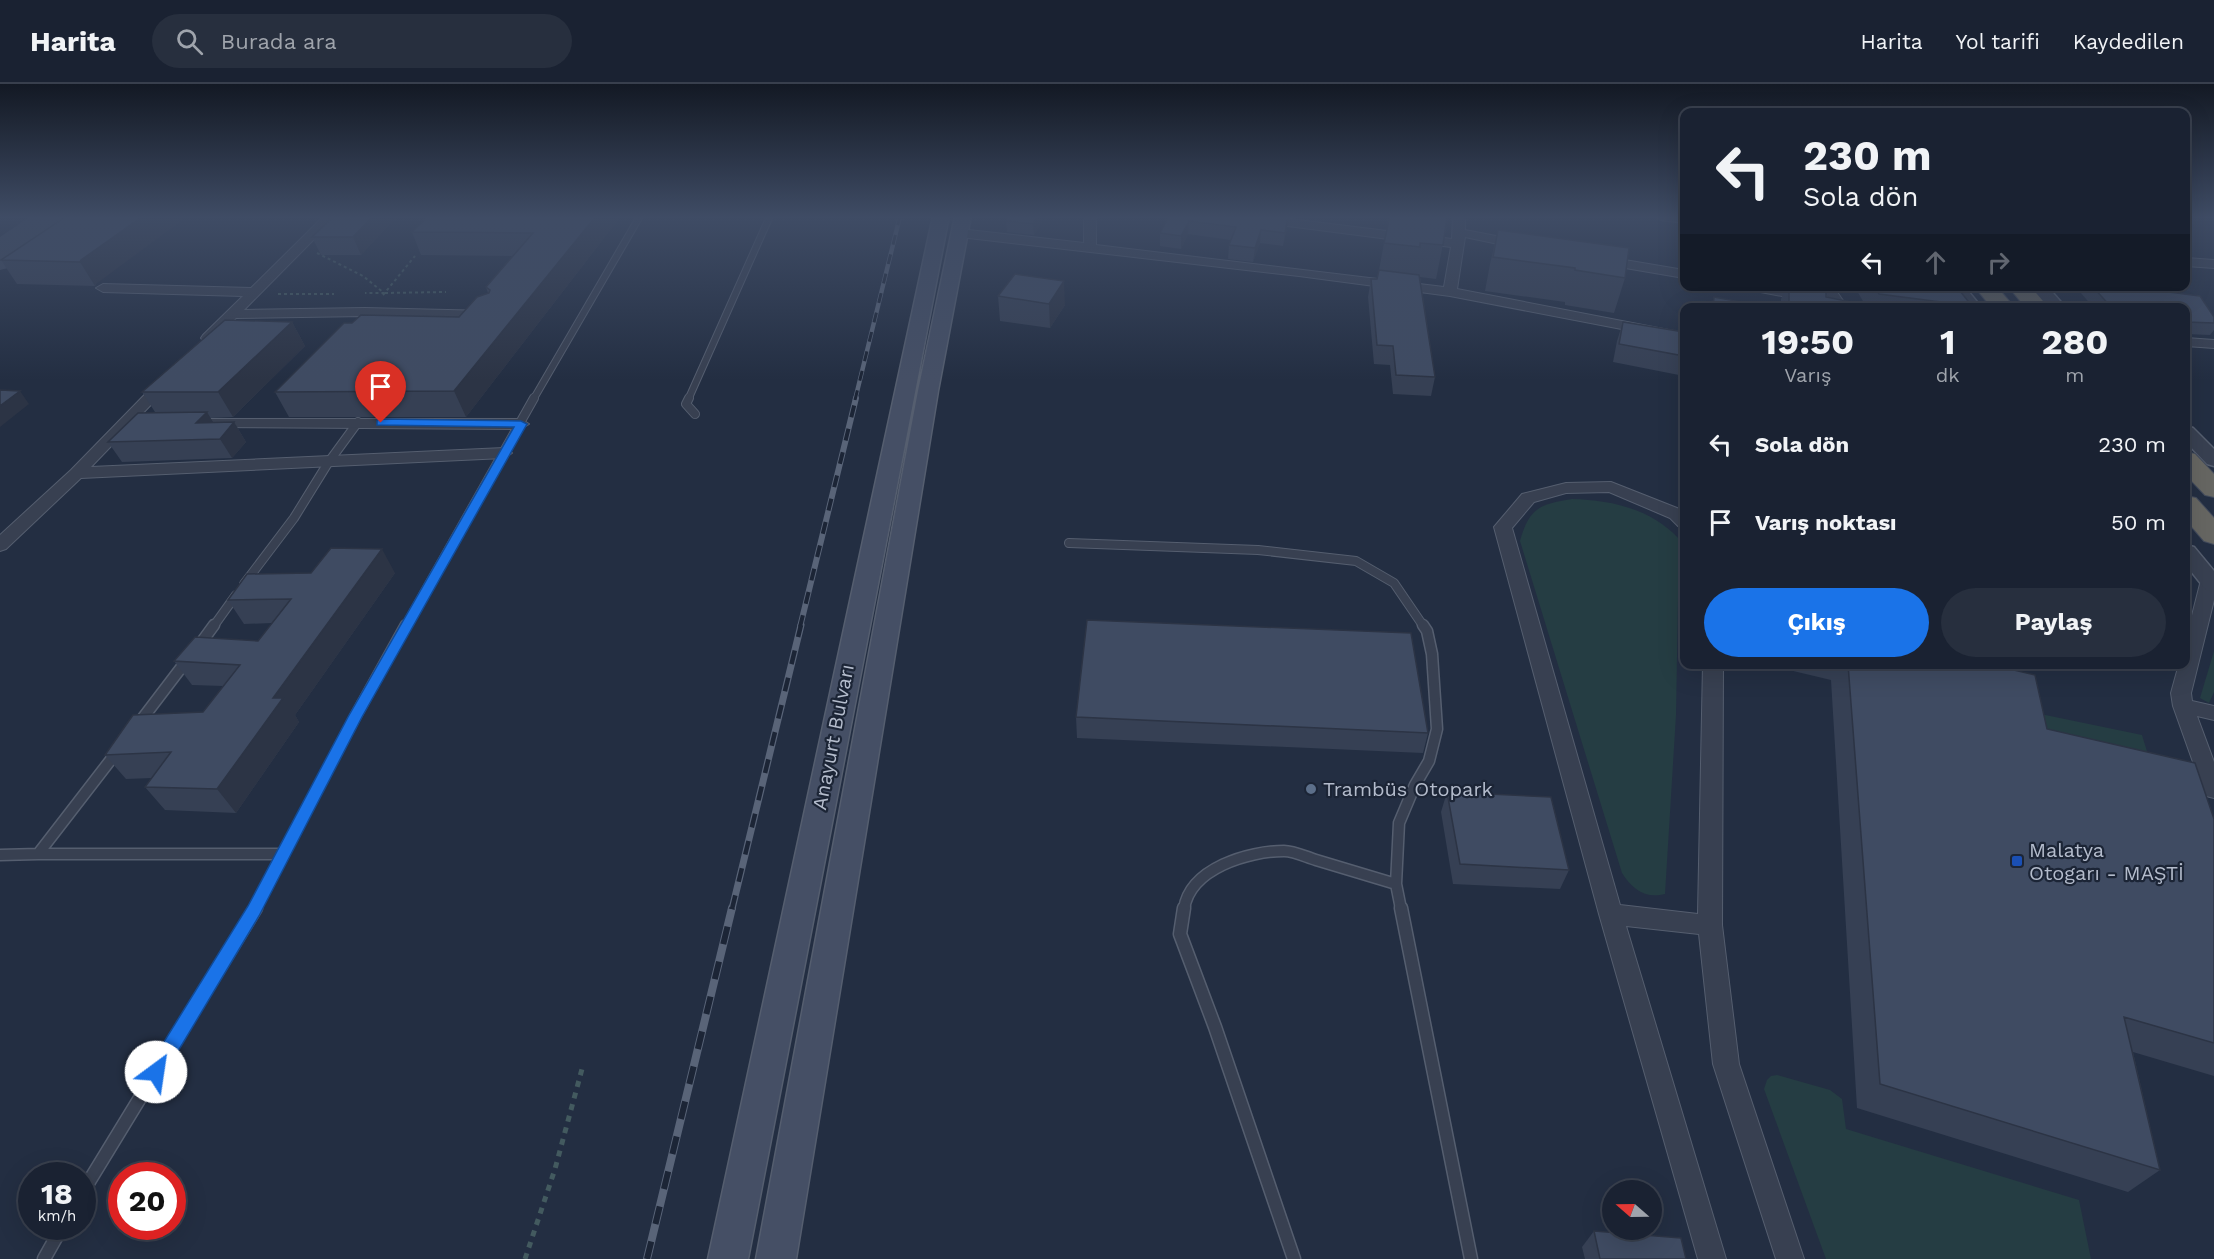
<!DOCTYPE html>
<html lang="tr">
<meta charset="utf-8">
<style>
:root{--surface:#1a2232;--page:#272f3e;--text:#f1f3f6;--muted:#9fa4ac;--line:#383f4d;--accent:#1a73e8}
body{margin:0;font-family:"Work Sans",sans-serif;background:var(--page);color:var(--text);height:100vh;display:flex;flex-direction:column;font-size:22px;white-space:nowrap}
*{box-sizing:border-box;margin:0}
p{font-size:20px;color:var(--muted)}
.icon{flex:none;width:33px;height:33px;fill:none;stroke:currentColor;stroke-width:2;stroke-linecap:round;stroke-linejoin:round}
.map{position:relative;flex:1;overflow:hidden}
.details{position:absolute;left:1680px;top:219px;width:510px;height:366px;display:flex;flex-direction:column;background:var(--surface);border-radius:12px;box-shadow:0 6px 24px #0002,0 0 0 2px var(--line)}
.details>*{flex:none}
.guide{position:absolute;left:1680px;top:24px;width:510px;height:183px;border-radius:12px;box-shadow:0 6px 24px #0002,0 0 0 2px var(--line);background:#1a2232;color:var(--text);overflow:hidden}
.needle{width:39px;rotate:290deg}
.buttons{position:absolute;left:1602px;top:1096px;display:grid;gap:12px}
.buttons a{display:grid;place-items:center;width:60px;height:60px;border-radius:50%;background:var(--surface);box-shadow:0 6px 24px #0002,0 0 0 2px var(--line);font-size:30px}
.speed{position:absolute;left:18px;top:1078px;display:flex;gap:12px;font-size:30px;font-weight:700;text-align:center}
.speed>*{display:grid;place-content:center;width:78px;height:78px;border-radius:50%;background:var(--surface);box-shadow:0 6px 24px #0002,0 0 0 2px var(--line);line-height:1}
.speed small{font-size:15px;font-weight:400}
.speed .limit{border:9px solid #d22;background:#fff;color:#111}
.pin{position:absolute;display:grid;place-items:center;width:51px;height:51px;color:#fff;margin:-62px -26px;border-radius:50% 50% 50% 0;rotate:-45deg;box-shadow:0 0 6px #0007}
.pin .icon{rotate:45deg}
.me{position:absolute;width:66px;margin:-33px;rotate:31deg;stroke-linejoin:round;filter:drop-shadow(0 0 4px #0008)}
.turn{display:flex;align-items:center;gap:21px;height:126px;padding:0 24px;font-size:27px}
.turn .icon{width:78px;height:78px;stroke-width:2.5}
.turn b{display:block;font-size:42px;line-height:51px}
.lanes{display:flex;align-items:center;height:57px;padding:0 24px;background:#0003;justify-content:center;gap:30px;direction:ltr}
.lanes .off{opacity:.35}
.eta{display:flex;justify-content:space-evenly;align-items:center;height:102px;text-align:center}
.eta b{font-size:36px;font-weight:700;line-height:42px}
.cta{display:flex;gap:12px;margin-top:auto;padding:12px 24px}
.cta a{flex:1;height:69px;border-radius:36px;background:var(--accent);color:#fff;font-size:24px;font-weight:700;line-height:69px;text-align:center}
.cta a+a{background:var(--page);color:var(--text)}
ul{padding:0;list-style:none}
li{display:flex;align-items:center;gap:18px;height:78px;padding:0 24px}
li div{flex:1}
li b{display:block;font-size:22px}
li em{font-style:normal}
header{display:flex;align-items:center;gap:36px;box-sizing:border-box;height:84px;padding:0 30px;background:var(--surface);border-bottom:2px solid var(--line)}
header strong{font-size:28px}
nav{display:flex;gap:33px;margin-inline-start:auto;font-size:21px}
.search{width:420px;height:54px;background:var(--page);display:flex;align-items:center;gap:15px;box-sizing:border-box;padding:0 21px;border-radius:33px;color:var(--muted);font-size:22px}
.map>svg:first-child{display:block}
.green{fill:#253d43}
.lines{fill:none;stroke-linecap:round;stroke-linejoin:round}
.taxiway{fill:#3e495d;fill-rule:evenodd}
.service-far3-casing{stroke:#555e6f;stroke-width:8}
.service-far2-casing{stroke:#555e6f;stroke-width:10}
.service-far1-casing{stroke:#555e6f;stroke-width:13}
.service-casing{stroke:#555e6f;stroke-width:15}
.minor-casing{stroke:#555e6f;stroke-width:2}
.tertiary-casing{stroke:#555e6f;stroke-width:3}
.secondary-casing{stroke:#555e6f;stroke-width:3}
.trunk-casing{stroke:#424b5c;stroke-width:2}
.path-far1{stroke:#435a5f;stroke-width:2;stroke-dasharray:3 3;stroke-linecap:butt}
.path{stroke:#435a5f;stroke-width:5;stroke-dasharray:6 6;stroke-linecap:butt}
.service-far3{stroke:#384051;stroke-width:6}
.service-far2{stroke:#384051;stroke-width:8}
.service-far1{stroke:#384051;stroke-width:10}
.service{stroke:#384051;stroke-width:12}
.minor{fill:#384051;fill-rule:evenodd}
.tertiary{fill:#384051;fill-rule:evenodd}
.secondary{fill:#454f65;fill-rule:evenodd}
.trunk{fill:#666662;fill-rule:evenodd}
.rail-far3-casing{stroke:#596478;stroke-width:4.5}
.rail-far2-casing{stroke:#596478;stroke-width:6}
.rail-far1-casing{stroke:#596478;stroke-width:7}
.rail-casing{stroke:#596478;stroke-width:8}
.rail-far3{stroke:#1c2536;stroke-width:3;stroke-dasharray:10;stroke-linecap:butt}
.rail-far2{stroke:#1c2536;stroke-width:4;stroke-dasharray:12;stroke-linecap:butt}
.rail-far1{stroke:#1c2536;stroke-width:4.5;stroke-dasharray:14;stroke-linecap:butt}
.rail{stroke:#1c2536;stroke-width:6;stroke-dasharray:18;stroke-linecap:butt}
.wall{fill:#364054}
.shaded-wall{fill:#2c3445}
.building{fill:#3f4b62;stroke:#2c3445;stroke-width:1.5}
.route{fill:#1a73e8;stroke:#114b97;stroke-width:1.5}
.service-dot{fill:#5c6f8a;stroke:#1c2536;stroke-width:2}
.transit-dot{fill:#1a4fb4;stroke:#1c2536;stroke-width:2}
.labels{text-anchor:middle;stroke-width:4.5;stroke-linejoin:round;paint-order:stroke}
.street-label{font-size:20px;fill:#b4bccc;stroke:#1c2536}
.poi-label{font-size:20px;fill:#b4bccc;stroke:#1c2536;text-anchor:start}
</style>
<header>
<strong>Harita</strong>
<div class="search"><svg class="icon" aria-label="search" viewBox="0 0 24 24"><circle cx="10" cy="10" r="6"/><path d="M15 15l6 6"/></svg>Burada ara</div>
<nav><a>Harita</a><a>Yol tarifi</a><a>Kaydedilen</a></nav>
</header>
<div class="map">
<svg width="2214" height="1175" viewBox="0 0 2214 1175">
<rect width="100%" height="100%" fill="#232e42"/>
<path class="green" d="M1572,415C1611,416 1652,425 1679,455L1676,631L1665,810C1645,815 1632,805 1622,789L1520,457C1529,424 1540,420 1572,415Z
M2214,567V608L2209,619L2200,614Z
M2026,627L2142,651L2153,687L2034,661Z
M1777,991L1830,1006L1842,1015L1846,1045L2079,1116L2091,1175H1826L1764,1005L1767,996L1771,992Z"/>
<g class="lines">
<path class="taxiway" d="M31,132H79L73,141L16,182L0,186V153Z"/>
<defs>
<path id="service-far3" d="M533,316L640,132
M688,316L770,132"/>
<path id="service-far2" d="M689,314L686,320L695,330
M1069,459L1258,466L1356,477L1394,499L1424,543
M244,500L294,434L328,379L358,338
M213,543L236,511
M405,543L534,314"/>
<path id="service-far1" d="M198,563L214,541
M139,639L187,576
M116,669L38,770H284
M0,771L38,770
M1396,800L1399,739L1415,701L1429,677L1437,645L1432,570L1427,547L1423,541
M255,825L355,633L406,541
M1184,825C1190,784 1249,767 1284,767C1294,767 1306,773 1316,776C1342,784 1369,792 1396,800L1401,825"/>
<path id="service" d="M1184,824L1180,850L1215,943L1294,1175
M1401,824L1471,1175
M82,1109L256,824
M44,1175L62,1143"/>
<path id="minor" d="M324,132H337L244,226L365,224L489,227L496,231L489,235L365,232L236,234L213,257H203L201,254L203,251L243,212L103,208L96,204L103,200L251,204Z
M1084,132H1096V161L1444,203L1451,163L1241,136L1235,132H1266L1452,155L1453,132H1465V146L1522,157L1528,161L1522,165L1465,153L1457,205L1684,249V257L1450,212L1299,192L960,153L954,149L960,145L1084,159Z
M1655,132H1684V139L1661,136Z
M1601,172L1684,186V194L1596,179L1595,176L1596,173Z
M2186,174L2214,176V184L2186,182Z
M1744,202H1774L1813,210L1815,213L1808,217L1750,206Z
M1820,202H1833L1848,224H1835Z
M2186,254L2214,256V264L2186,262Z
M164,295L171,299L169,302L91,383L504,364L512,369L504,374L81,394L6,465L0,467V451L71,386L159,296Z
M207,335H521L529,340L521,345L202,343L199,340Z
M1611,398L1682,426L1684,429V443L1678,442L1670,434L1609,408L1566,409L1534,418L1512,444L1620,821L1698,830L1703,580H1723L1722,841L1739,980L1804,1175H1776L1713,980L1699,850L1626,842L1726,1175H1698L1599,830L1494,443L1522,410L1566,399Z
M2210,490L2214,491V516L2191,609L2192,617L2214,622V636L2197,632L2214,678V714L2206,712L2203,706L2173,622L2171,609L2179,580H2186V555L2201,496L2204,492Z"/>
<path id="tertiary" d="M1947,202H1964L1982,224H1965Z
M2029,202H2047L2066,224H2048Z
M2186,342L2193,344L2214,365V382L2207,380L2186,358Z
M2186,461L2194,463L2214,487V508L2206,506L2186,481Z"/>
<path id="secondary" d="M933,132H949L748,1175H708Z
M955,132H971L938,307L796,1175H756L918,307Z"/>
<path id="trunk" d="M1974,202H1996L2015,224H1992Z
M2008,202H2030L2049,224H2026Z
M2186,368L2195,370L2214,390V413L2205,411L2186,391Z
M2186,412L2196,414L2214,434V460L2204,457L2186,436Z"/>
</defs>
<use href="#service-far3" class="service-far3-casing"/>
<use href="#service-far2" class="service-far2-casing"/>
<use href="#service-far1" class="service-far1-casing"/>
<use href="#service" class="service-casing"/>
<use href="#minor" class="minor-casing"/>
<use href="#tertiary" class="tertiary-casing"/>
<use href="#secondary" class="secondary-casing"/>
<use href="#trunk" class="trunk-casing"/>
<path class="path-far1" d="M317,169L363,192L384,209H365
M385,209L446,208
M278,210H334
M383,211L415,172"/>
<path class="path" d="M525,1175L555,1085L582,985"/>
<use href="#service-far3" class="service-far3"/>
<use href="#service-far2" class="service-far2"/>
<use href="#service-far1" class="service-far1"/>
<use href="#service" class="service"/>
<use href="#minor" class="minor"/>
<use href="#tertiary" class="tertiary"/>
<use href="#secondary" class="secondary"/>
<use href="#trunk" class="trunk"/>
<defs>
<path id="rail-far3" d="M855,316L900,132"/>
<path id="rail-far2" d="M800,543L856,314"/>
<path id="rail-far1" d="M732,825L801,541"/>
<path id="rail" d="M647,1175L732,824"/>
</defs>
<use href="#rail-far3" class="rail-far3-casing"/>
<use href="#rail-far2" class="rail-far2-casing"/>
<use href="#rail-far1" class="rail-far1-casing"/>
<use href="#rail" class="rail-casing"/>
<use href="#rail-far3" class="rail-far3"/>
<use href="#rail-far2" class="rail-far2"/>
<use href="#rail-far1" class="rail-far1"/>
<use href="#rail" class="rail"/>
</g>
<path class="wall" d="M67,132L96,200L95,202L17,200L1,176Z
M397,132L361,171H321L312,153Z
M428,132H621L466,333H289L275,308L352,239L459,233L488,209L486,203L512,172L421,171L412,148Z
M1007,132H1045L1034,151L1007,148L1006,137Z
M1169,132H1290V133L1288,132L1287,144L1283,162L1260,159L1253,178L1228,175L1229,161L1231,156L1188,150L1181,165L1160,162V149Z
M2189,132H2214V134Z
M1406,134L1447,143L1445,150L1436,195L1420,193L1435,293L1431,312L1393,310L1390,281L1374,280L1368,213L1371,195H1377L1379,186L1384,159Z
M1684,136V160L1680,159L1683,141Z
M1498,146L1625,194L1614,229L1565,221V218L1485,207L1490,180Z
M1787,202H1821L1826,213L1851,224H1781V215Z
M1860,202H1956L1972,222L1971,224H1867L1857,207Z
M2083,202H2151L2153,206L2214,233V246L2210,251L2186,250V224H2094L2080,208Z
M998,212L1065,221L1050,244L1000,237Z
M1714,213L1741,224H1710Z
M292,238L305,262L233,333L210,334L213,339L234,338L246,358L232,374L122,378L108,358L155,328L142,308Z
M1623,238L1684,248V292L1613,278L1617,257Z
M395,489L295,631L299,638L236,729L165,726L145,703L152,694L126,695L105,671L203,628L223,602L192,601L174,577L258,557L272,539L244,540L228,516Z
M1789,580H2005V584L2047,645L2214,735V992L2133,968L2160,1086L2128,1108L1857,1024L1831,596L1789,586Z
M1076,633L1428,649L1423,669L1077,654Z
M1447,708L1569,786L1560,805L1453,800L1441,728Z
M1594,1147L1686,1175H1585L1582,1163Z"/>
<path class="shaded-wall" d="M143,132H188L96,200L95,202L80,178L81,176Z
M373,132H397L361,171L353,153Z
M596,132H621L466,333L454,307Z
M1038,132H1045L1034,151L1033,140Z
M1288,132L1287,144L1283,162L1285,149Z
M1189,137L1188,150L1181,165V152Z
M1261,146L1260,159L1253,178L1255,164Z
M1064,197L1065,221L1050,244L1049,220Z
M292,238L305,262L233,333L218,308Z
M20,307L29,320L0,343V322Z
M207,328L219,348L196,339Z
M234,338L246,358L232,374L220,355Z
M382,465L395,489L295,631L299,638L236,729L217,705L273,614Z"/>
<path class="building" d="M67,132H143L81,176L80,178L1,176Z
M334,132H373L353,153H312Z
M428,132H596L454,307L275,308L344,239H352L361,231L459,233L477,213L489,209L490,206L486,203L533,149L412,148Z
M1007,132H1038L1033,140L1006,137Z
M1169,132H1288L1285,149L1261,146L1255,164L1229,161L1236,143L1189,137L1181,152L1160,149Z
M1390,132L1406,134L1407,132H1447L1443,161L1420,159V163L1384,159Z
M1498,146L1629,164L1625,194L1575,186V184L1493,173Z
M1379,186L1419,191L1435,293L1396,291L1393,262L1377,261L1371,195H1377Z
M1015,190L1064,197L1049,220L998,212Z
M1789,202L1826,203V213L1851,218V224H1789Z
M1875,202H1956L1972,222L1879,210Z
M2092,202H2151L2153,206L2200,212L2214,233V239L2186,238V224H2112Z
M1714,213L1741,218V224H1713Z
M225,236L292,238L218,308H142Z
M1623,238L1684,248V272L1619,260Z
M0,306L20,307L0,322Z
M207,328L196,339L234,338L220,355L108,358L138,329Z
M331,464L382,465L273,614H283L217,705L145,703L171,668L105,671L133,631L203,628L240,581L174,577L195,553L258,557L291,515L228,516L247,490L311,489Z
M1087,536L1411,549L1428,649L1076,633Z
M1848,580H2005V584L2035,591L2047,645L2195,679L2214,735V959L2124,933L2160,1086L1880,1000Z
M1447,708L1551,713L1569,786L1460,780Z
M1594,1147L1681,1154L1686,1175H1600Z"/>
<linearGradient id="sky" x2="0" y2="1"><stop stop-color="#131924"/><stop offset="0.45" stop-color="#3f4c65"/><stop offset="1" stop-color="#3f4c65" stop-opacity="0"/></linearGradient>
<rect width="2214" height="296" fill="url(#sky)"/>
<path class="route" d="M381,335L521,337L527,340L362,633L259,832L162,994L156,997L149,994L147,988L149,982L248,822L348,633L514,343L377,341V336Z"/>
<circle class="service-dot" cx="1311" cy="705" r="6"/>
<rect class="transit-dot" x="2011" y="771" width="12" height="12" rx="3"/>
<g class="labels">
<g class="street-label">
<text transform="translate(833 653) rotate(-79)" y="7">Anayurt Bulvarı</text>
</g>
<g class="poi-label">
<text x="1323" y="712">Trambüs Otopark</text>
<text x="2029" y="773">Malatya<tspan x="2029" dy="23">Otogarı - MAŞTİ</tspan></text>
</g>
</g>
</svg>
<div class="buttons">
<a><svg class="needle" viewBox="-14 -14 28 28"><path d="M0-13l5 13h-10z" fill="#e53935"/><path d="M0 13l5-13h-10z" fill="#9fa4ac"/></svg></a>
</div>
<div class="speed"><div>18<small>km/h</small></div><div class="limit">20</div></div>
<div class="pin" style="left:381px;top:339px;background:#d93025"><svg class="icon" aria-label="arrive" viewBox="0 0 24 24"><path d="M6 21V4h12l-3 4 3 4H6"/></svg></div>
<svg class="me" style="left:156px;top:988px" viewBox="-20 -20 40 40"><circle r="19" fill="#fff"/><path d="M0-13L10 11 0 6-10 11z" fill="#1a73e8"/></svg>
<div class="guide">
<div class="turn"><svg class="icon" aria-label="left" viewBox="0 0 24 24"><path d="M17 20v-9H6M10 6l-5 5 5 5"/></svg><div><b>230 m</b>Sola dön</div></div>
<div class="lanes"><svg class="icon" aria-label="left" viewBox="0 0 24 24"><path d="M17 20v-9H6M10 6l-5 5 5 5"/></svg><svg class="icon off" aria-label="ahead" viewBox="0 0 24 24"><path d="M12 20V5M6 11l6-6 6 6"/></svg><svg class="icon off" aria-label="right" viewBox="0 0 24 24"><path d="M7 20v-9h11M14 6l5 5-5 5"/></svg></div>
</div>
<section class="details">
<div class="eta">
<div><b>19:50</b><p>Varış</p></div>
<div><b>1</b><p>dk</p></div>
<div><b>280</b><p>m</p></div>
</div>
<ul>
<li><svg class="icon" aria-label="left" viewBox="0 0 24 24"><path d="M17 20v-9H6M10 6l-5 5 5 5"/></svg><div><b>Sola dön</b></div><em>230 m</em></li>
<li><svg class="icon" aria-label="arrive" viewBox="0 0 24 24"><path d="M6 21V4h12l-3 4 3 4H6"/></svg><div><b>Varış noktası</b></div><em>50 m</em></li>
</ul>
<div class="cta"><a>Çıkış</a><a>Paylaş</a></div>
</section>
</div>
